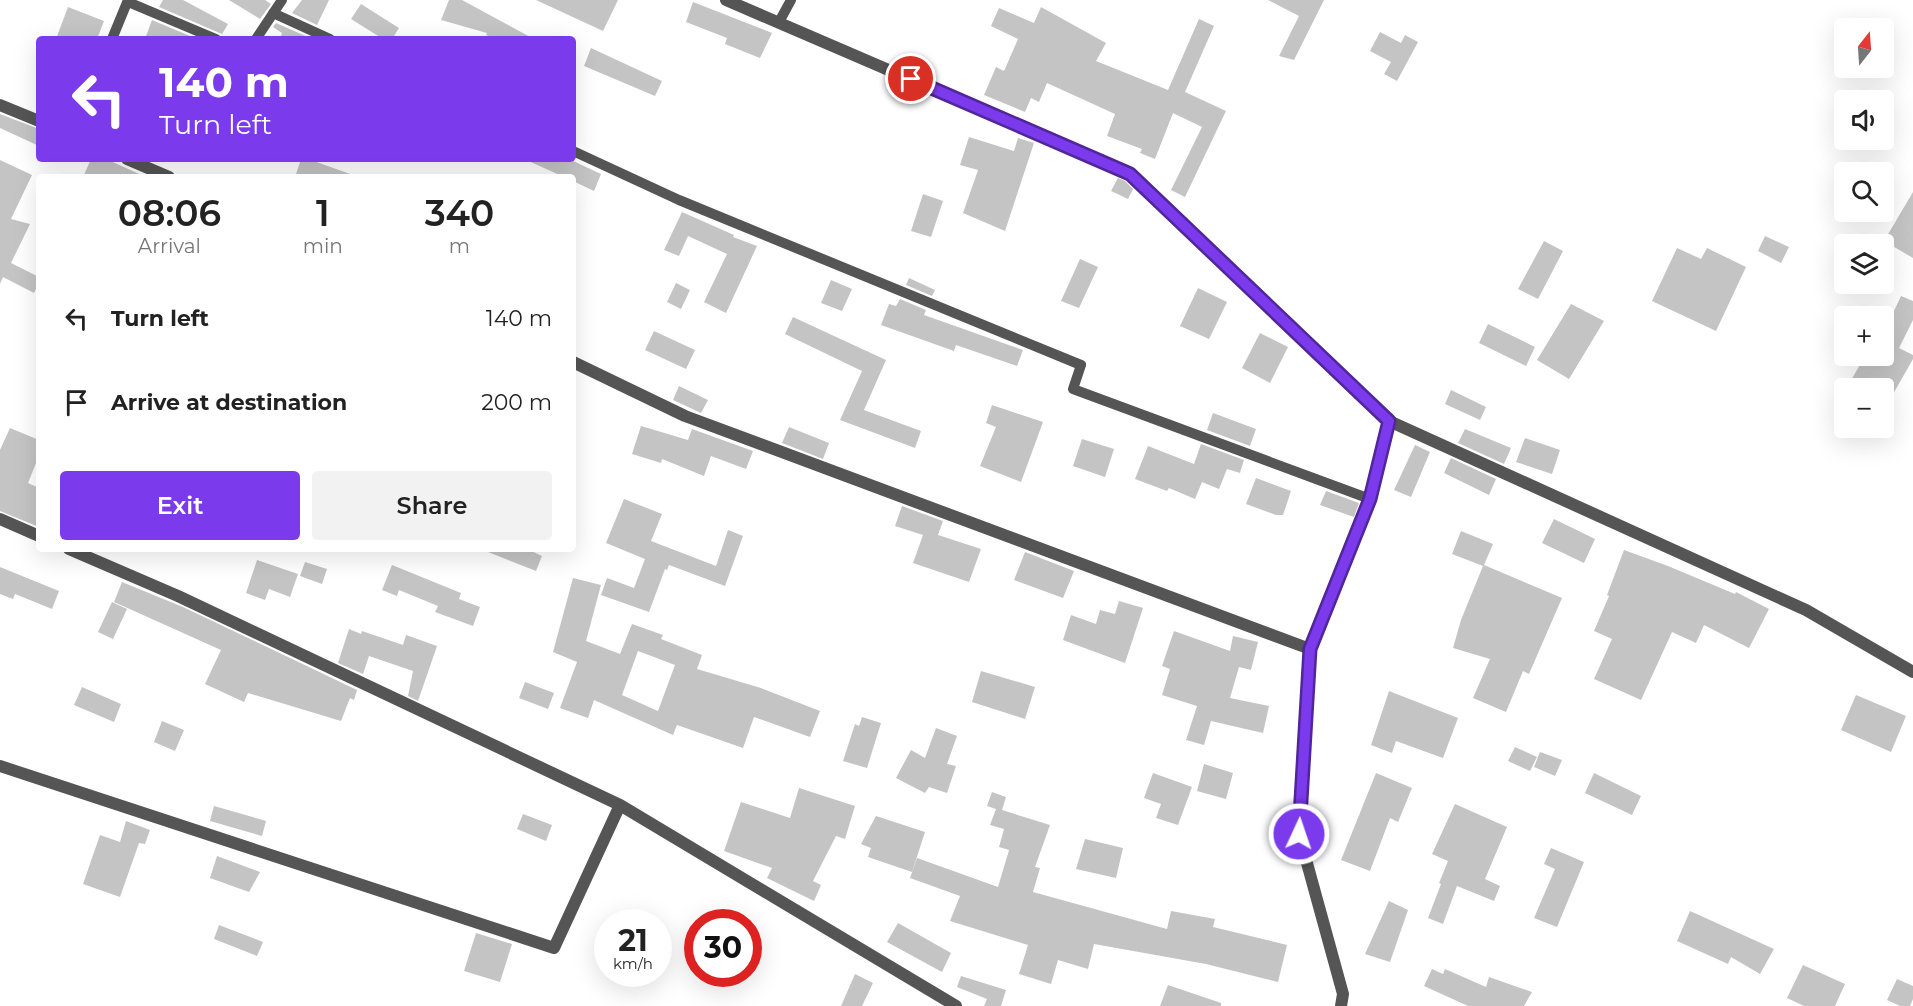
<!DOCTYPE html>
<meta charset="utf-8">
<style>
:root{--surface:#fff;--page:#f2f2f2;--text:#222;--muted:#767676;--accent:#7c3aed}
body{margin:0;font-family:Montserrat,sans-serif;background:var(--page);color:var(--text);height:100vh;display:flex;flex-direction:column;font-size:22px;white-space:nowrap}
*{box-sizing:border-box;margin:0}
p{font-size:20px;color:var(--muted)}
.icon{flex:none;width:33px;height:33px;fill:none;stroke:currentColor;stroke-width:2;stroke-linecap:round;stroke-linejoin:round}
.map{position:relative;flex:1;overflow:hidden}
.sheet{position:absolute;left:36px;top:174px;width:540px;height:378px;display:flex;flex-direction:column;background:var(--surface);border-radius:6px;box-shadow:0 6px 24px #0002}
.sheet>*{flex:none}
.hud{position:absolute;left:36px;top:36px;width:540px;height:126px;border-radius:6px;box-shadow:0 6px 24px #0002;background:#7c3aed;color:#fff;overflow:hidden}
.needle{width:39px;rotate:17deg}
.tools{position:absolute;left:1834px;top:18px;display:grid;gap:12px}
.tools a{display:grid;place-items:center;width:60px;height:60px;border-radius:6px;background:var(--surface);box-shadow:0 6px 24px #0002;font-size:30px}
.speed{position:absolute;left:594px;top:909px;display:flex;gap:12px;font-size:30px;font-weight:700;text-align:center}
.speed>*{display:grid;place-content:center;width:78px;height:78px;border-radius:50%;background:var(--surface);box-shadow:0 6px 24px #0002;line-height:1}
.speed small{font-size:15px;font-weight:400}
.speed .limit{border:9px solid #d22;background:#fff;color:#111}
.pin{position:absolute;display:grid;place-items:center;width:51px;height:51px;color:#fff;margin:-26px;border:3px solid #fff;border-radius:50%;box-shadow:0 2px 6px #0007}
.me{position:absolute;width:66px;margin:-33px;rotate:3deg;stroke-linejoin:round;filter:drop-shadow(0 0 4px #0008)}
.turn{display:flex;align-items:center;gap:21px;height:126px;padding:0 24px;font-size:27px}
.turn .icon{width:78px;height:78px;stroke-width:2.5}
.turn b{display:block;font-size:42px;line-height:51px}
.eta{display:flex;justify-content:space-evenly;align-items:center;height:102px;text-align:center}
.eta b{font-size:36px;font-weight:600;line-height:42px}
.action{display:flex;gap:12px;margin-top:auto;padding:12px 24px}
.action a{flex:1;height:69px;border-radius:6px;background:var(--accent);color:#fff;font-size:24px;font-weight:600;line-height:69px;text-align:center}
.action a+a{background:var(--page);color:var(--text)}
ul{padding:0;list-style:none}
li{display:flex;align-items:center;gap:18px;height:84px;padding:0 24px}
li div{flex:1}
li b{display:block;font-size:22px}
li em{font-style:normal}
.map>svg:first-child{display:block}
.building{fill:#c4c4c4;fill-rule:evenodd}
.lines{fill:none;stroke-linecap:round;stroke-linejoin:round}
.service{stroke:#555;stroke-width:10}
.minor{stroke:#555;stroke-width:12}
.route-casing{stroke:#51269a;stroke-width:15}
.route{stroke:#7c3aed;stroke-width:10}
</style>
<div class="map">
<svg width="1913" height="1006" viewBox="0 0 1913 1006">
<rect width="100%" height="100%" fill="#fff"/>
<path class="building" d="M163,0H183L228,24L222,34L159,7Z
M229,0H265L271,4L260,19Z
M302,0H329L317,25L292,13Z
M449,0H462L534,39H498L486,35L487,33L441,20Z
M536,0H618L603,31Z
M1268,0H1324L1294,60L1279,56L1299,16Z
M693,2L772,33L760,58L725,44L727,38L686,22Z
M361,4L399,28L392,39H383L351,19Z
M68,7L104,21L97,39H56Z
M1041,7L1106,43L1096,61L1168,90L1199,19L1214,26L1185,92L1226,111L1185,197L1171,190L1202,127L1173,113L1155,159L1140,153L1142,149L1107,136L1115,114L1047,83L1039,102L1031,98L1025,112L984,95L996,67L1004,71L1018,39L991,26L999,8L1034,23Z
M152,20L197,39H145Z
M276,23L310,38L280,39L282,33L273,27Z
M1380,32L1401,43L1405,35L1418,42L1397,81L1384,74L1391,62L1370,51Z
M591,48L662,81L655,96L584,66Z
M0,114L39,129V146L0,128Z
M969,137L1014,151L1018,138L1034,143L1005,231L963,213L978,170L960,165Z
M91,159H106L146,177H83Z
M301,159H308L353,175L352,177H295Z
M524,159H569L601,174L594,191L573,181V177H564Z
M0,160L32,175L11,219L30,224L11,263L39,277V283L34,293L3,277L0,284Z
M1118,178L1125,181L1133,189L1128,199L1111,191Z
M1913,192V258L1884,241Z
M923,194L943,201L931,237L911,231Z
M682,212L734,235L733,237L757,246L726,313L704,302L727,254L688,236L679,256L664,250Z
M1765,236L1789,247L1781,263L1758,251Z
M1544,241L1563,251L1538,299L1518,289Z
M1677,248L1701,259L1707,248L1746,267L1716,331L1652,301Z
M1080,259L1098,267L1079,308L1061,301Z
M909,278L935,290L932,296L906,285Z
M831,280L852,289L842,311L821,303Z
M676,283L690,290L681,309L667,302Z
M1198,288L1227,302L1209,339L1180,326Z
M1901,296L1913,301V320L1899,348L1913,355V359L1884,410V388H1862L1850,382L1865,356H1884V332Z
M900,299L926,310L924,315L1023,350L1017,366L956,345L954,351L881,325L889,304L896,306Z
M1571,304L1604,321L1569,379L1537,360Z
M793,317L886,360L864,410L921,431L915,448L840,420L862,371L785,334Z
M1488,324L1535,347L1526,366L1479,343Z
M654,331L695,350L686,369L645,350Z
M1260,333L1288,347L1270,383L1242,368Z
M679,386L708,400L701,413L673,400Z
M1451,390L1486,407L1480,420L1445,404Z
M992,405L1043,422L1021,482L980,466L996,427L986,423Z
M1213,413L1256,429L1250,446L1207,430Z
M641,426L688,440L692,429L753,451L746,469L711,456L704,476L662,459L661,463L632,454Z
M789,427L829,443L823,459L782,443Z
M10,428L39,440V456L28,483L39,488V527L0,511V450Z
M1465,429L1511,448L1504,464L1458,443Z
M1525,438L1560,450L1552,474L1516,462Z
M1082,439L1114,449L1105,477L1073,466Z
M1201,444L1244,460L1240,473L1227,469L1219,489L1202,482L1195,499L1169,488L1167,491L1135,479L1148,446L1194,464Z
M1415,445L1430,452L1411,497L1394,490Z
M1451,458L1496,479L1489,495L1444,473Z
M1256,478L1291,491L1283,515H1276L1246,504Z
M1326,491L1359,503L1354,517L1320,505Z
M624,499L662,514L651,541L716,566L728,530L743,536L725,586L669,565L667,570L665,569L649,612L601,595L607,578L634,588L645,559L606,543Z
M902,506L943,521L938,535L981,549L969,582L913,563L923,535L895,526Z
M1554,519L1595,539L1584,563L1542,543Z
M1461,531L1493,544L1484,565L1562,598L1529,674L1523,671L1506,712L1473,698L1490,659L1453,648L1461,620L1483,566L1452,554Z
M527,549L542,556L536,571L483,550Z
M1624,550L1668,566L1735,594L1736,592L1769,609L1749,648L1704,625L1696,643L1672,632L1641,700L1594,679L1612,639L1594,631L1609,596L1607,595Z
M1025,552L1074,571L1063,598L1014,580Z
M257,560L298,574L290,597L269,589L265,600L246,593Z
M305,562L327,569L322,584L300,576Z
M392,565L461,593L459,599L480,607L473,626L435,612L438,606L399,590L397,596L382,590Z
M0,567L59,591L52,609L15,594L13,599L0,594Z
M573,578L601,585L586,641L620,654L632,624L663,635L661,639L702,655L697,669L761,688L820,711L810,737L754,717L743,748L677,725L673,735L594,700L588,718L560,708L577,662L553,652ZM638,651L675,665L658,711L622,695Z
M122,582L183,607L357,690L354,700L350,698L341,721L248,693L244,702L205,684L221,650L114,602Z
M1119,601L1143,608L1125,663L1063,640L1071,615L1096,624L1100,610L1115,614Z
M112,602L127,609L113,639L98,632Z
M349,629L361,634L362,631L403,645L406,635L437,646L418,701L408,696L413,671L369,656L363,674L338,663Z
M1174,631L1230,651L1233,636L1258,642L1251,670L1239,667L1230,698L1269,706L1263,733L1211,721L1204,745L1186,740L1197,706L1162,695L1170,669L1162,666Z
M981,671L1035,687L1025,719L972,702Z
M525,682L554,693L548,709L519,698Z
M82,687L121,704L114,722L74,705Z
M1389,691L1458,718L1443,758L1396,741L1392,753L1371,745Z
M1856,695L1906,716L1891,752L1841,730Z
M862,717L881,723L867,768L843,761L855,724L859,726Z
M162,721L184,730L175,751L154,742Z
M936,728L957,736L947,764L956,766L947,793L929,787L925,793L896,778L911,750L925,758Z
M1515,747L1537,757L1530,771L1508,761Z
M1540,752L1562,760L1555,776L1534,767Z
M1204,764L1233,773L1226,799L1197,791Z
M1153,773L1192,787L1178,825L1156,818L1161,804L1144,798Z
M1376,773L1412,788L1398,822L1390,818L1370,871L1341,860Z
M1594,773L1641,796L1632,815L1585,793Z
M799,788L855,806L845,839L836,836L813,881L821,885L814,901L767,878L772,868L724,851L741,802L790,818Z
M992,792L1006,797L1002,810L1050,825L1035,867L1040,868L1033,892L1167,929L1171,911L1215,919L1213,927L1287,945L1278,982L1206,964L1094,944L1088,969L1058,960L1051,984L1019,974L1028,945L950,921L960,896L910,878L917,858L998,887L1009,850L999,847L1004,829L990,825L996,809L987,806Z
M1455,804L1507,827L1485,879L1500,886L1494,901L1457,886L1443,924L1428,918L1441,884L1439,883L1448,861L1432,854Z
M214,806L266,821L262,836L210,821Z
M523,814L552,825L546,841L517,829Z
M876,816L925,832L912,872L868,857L871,848L861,844Z
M126,821L150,830L145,844L139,843L120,897L83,884L100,835L120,842Z
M1085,839L1123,848L1116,878L1076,869Z
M1551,848L1584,862L1557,927L1534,918L1555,869L1544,864Z
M217,856L260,872L249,892L210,878Z
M1389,901L1408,910L1390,962L1365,954Z
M1690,911L1774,949L1760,974L1731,957L1728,964L1677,941Z
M898,923L951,953L942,972L887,942Z
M219,925L263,942L257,956L214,939Z
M476,933L512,944L500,982L464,971Z
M1803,965L1845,984L1835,1006H1804L1787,998Z
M1432,969L1443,974L1445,969L1486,987L1489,977L1532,992L1524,1006H1468L1424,986Z
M855,974L873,983L862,1006H841Z
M961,976L1006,990L1001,1006H984L987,999L957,987Z
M1897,979L1913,986V999L1910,1006H1900L1887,1000Z
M1168,985L1221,1003V1006H1160Z"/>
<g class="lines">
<path class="service" d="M128,2L216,39
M273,13L330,39
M779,22L791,0
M112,39L128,0
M256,39L282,0
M573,151L679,200L1081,365L1073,389L1370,499"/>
<path class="minor" d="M726,0L1130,174L1389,421L1806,610L1913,672
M0,105L39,121
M127,159L169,177
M573,362L685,416L1310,649
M0,519L39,536
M69,549L178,596L620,805L956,1006
M0,766L554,948L620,805
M1341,1006L1343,994L1299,834L1310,649L1370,499L1389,421"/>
</g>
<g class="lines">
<defs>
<path id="route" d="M911,79L1130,174L1389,421L1370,499L1310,649L1299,834"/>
</defs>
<use href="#route" class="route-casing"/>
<use href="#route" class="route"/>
</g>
</svg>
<div class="tools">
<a><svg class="needle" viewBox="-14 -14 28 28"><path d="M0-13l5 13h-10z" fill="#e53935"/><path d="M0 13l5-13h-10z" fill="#767676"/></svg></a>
<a><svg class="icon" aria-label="sound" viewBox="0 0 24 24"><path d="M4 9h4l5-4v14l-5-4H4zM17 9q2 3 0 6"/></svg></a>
<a><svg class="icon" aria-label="search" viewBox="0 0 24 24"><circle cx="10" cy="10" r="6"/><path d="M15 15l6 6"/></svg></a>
<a><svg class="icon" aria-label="layers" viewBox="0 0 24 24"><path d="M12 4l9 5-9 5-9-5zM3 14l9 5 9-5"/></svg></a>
<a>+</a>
<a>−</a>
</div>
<div class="speed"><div>21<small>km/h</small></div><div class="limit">30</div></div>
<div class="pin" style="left:911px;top:79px;background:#d93025"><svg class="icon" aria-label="arrive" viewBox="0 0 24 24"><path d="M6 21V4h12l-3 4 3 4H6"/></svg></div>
<svg class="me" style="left:1299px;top:834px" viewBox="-20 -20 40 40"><circle r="17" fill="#7c3aed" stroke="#fff" stroke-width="3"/><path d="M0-11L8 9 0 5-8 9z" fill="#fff"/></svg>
<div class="hud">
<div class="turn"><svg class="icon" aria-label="left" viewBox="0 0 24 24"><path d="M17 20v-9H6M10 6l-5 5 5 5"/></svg><div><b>140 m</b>Turn left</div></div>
</div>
<section class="sheet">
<div class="eta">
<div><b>08:06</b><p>Arrival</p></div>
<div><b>1</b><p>min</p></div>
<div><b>340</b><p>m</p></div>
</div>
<ul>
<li><svg class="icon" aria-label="left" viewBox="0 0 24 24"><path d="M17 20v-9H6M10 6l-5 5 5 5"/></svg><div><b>Turn left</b></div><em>140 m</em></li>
<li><svg class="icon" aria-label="arrive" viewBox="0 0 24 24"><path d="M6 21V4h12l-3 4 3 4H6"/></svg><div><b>Arrive at destination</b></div><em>200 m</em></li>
</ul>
<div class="action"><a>Exit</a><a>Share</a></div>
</section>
</div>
